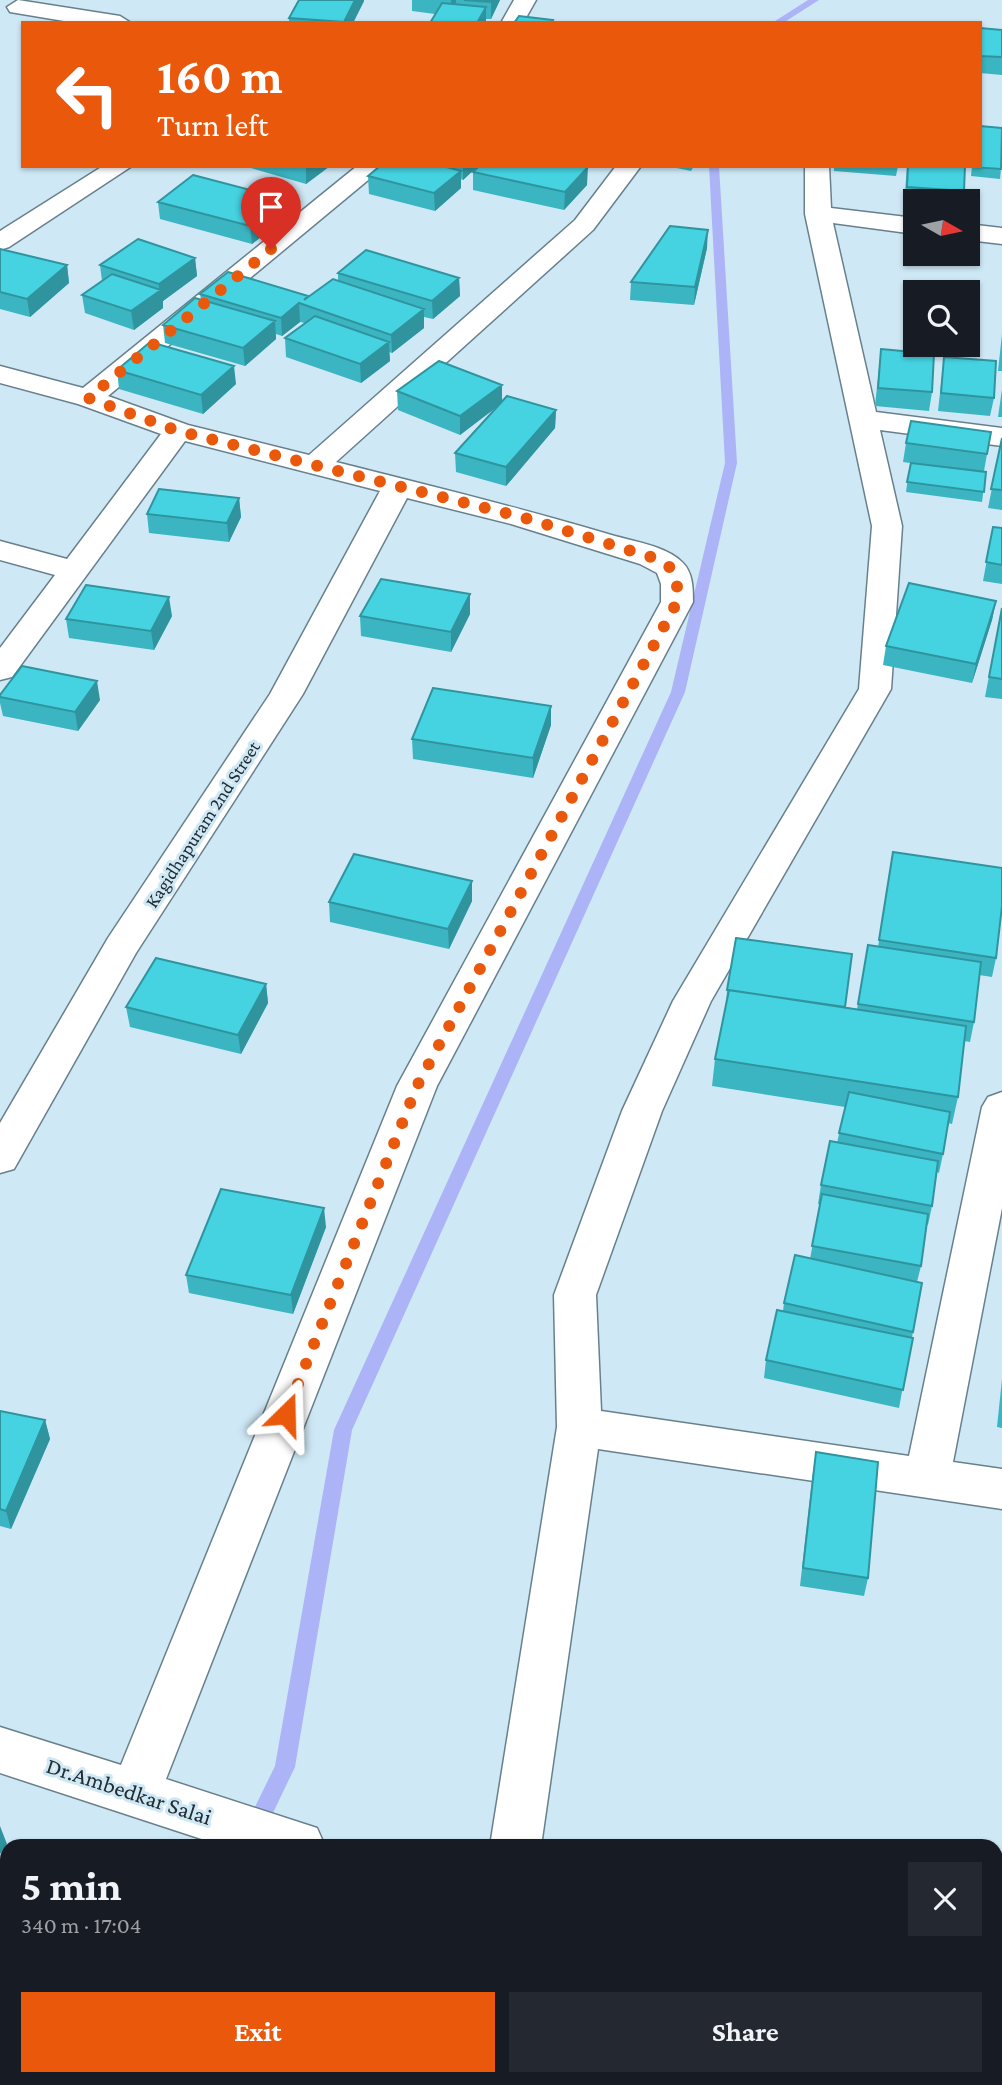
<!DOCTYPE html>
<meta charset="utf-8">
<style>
:root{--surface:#171b24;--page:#242831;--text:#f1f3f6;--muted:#9ea1a6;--accent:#ea580c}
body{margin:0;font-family:"Crimson Pro",serif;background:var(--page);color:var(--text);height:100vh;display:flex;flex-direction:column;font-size:26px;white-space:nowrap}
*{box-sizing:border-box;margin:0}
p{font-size:23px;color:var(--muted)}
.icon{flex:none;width:38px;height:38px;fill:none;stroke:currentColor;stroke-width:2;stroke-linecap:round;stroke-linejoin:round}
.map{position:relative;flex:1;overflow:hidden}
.side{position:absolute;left:0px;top:1839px;width:1003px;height:247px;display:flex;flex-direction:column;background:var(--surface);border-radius:21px 21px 0 0;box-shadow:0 2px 5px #0004}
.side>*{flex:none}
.hud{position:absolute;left:21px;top:21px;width:961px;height:147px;border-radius:0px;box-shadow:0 2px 5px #0004;background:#ea580c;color:#fff;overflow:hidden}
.needle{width:46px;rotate:99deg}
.fabs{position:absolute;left:903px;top:189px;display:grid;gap:14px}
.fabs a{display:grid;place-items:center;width:77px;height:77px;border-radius:0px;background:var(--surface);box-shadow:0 2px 5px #0004;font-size:35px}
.pin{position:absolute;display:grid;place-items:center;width:60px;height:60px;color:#fff;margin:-72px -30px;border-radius:50% 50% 50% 0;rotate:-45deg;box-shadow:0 0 7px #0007}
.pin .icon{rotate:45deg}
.me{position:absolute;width:77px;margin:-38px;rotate:22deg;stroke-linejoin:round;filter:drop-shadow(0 0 5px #0008)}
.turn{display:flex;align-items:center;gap:24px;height:147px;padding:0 21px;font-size:32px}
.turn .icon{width:91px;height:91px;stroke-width:2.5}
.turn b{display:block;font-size:49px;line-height:60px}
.round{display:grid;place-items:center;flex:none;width:74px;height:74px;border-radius:0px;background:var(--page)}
.summary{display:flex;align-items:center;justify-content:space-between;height:119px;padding:0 21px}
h1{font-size:42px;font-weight:700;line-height:52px}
.cta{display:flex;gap:14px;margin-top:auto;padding:14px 21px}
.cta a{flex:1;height:80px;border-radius:0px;background:var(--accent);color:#fff;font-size:28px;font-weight:700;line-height:80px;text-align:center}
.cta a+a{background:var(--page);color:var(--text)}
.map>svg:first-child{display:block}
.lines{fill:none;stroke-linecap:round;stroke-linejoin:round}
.stream{fill:#acb4f7;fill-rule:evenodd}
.minor-casing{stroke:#68808c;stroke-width:3}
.minor{fill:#fff;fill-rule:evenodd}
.wall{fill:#3bb5c2}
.shaded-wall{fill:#30949e}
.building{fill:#45d3e2;stroke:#30949e;stroke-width:2}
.route{stroke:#ea580c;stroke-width:12;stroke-dasharray:0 21.6}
.labels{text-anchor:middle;stroke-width:6;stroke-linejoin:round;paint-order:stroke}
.street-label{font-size:19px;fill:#212b30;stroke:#cee8f5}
.near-street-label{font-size:23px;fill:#212b30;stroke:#cee8f5}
</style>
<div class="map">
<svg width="1002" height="2085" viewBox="0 0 1002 2085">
<rect width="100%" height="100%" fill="#cee8f5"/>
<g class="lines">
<path class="stream" d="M808,0H819L783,23H772Z
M709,166H719L737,463L685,692L352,1430L295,1767L257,1846H236L275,1766L334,1430L671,692L725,463Z
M119,2079H142L140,2085H117Z"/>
<defs>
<path id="minor" d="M18,0L120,16L131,23H76L10,12L7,7Z
M514,0H536L523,23H501Z
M103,166H132L9,247L0,250V231Z
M357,166H385L108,396L188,425L309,455L575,220L616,166H641L593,230L336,462C427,485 518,507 608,534C630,541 665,545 682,562C693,572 693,589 693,602L437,1086L166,1779L317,1828L325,1846H223L0,1773V1727L121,1765L397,1086L661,602V584L657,573L640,564L511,524L407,498L303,694L136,953L14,1169L0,1173V1123L108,938L270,694L380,491L185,441L12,677L0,680V648L55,575L0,560V541L67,559L161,434L78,404L0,383V366L83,388Z
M805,166H829L831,208L915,218V234L833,223L876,412L1002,428V446L880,430L902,526L891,689L711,1001L662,1111L596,1295L601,1411L909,1456L982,1107L988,1097L1002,1092V1208L953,1462L1002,1469V1509L598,1449L541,1846H490L557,1427L554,1295L622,1111L673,1001L859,689L872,526L805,214Z
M968,224L1002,228V244L968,240Z
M996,2043L1002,2045V2085H975L972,2079H996Z
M627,2079H681L679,2085H625Z
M732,2079H787L785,2085H730Z
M862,2079H916L915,2085H861Z"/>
</defs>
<use href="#minor" class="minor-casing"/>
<use href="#minor" class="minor"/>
</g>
<path class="wall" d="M412,0H500L491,19H486V23H430L435,14L412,11Z
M364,1L353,23H289V18Z
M980,28L1002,30V75L980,73Z
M244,166H330L306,184Z
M380,166H478L463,180L461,179V188L435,211L369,194L368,176Z
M667,166H694L691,171Z
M834,166H898L896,176L834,171Z
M907,166H965L963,201H915V206L904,205Z
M972,166L1001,169L1000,179L971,176Z
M473,172L587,185L564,210L473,190Z
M285,199L286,217L252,244L160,219L158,202Z
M707,248L694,305L630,300L631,282Z
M0,249L67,265L69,283L30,317L0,309Z
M195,258L197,276L163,301V308L134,330L85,313L82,295L102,281L100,265Z
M338,273L459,278L460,296L433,319L424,317V328L392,353L389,352L390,361L361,383L286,357L285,338L305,323L300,322L282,336L276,334V339L245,366L165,343L163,325L201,300L200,294L308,297L338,281Z
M1002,334V371H998Z
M881,349L932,392L929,411L875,406Z
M944,357L994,398L990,416L938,411Z
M117,370L236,384L203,414L119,389Z
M1002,389V417H998Z
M397,391L502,402L556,410L555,428L506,486L456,472L455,453L498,406L460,435L398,410Z
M991,432L984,471L986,472L982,502L906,492L910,463L903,462L906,443Z
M1002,438V510L988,508Z
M239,498L241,517L229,542L149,533L147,514Z
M993,527L1002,528V584L983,581Z
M996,601L992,620L972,683L883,665L886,646Z
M1002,608V699L985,697Z
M470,614L451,652L361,636L360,616Z
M172,616L154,650L69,638L66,619Z
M0,695L100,700L78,731L3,716L0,703Z
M551,725L533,778L413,759L412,739Z
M893,852L996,958L992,977L979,975L974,1022L970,1042L964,1041L958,1097L952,1124L948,1123L943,1154L939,1173L937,1172L932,1206L928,1225L926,1224L921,1266L917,1282L922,1283L899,1408L764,1378L766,1360L783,1311L784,1303L810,1259L820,1205L818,1204L821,1185L837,1143L845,1107L712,1086L715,1059L726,1006L727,990L857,1009L868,945L878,947Z
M472,881V901L449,949L330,922L329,902Z
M266,984L268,1003L241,1054L130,1027L126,1007Z
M326,1227L293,1314L189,1293L186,1275Z
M1002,1379V1428L997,1427Z
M0,1411L45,1420L50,1439L11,1529L0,1526Z
M816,1452L868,1578L864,1596L800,1586L813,1471Z
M460,2079H598L608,2085H460Z
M601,2079H629L626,2085H614Z"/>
<path class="shaded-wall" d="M355,0H364V1L353,23H344Z
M451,0H456V4L451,15Z
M492,0H500L491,19V2Z
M486,7V23H477Z
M306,166H330L306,184Z
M463,166H478L463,180Z
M588,167L587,185L564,210L565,192Z
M461,171V188L435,211L434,193Z
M285,199L286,217L252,244L250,226Z
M708,230L707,248L694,305L695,287Z
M195,258L197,276L163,301V308L134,330L131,311L159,291V284Z
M67,265L69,283L30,317L27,299Z
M459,278L460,296L433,319L432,301Z
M299,303L300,322L282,336L281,318Z
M424,309V328L392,353L391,335Z
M275,321L276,339L245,366L243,348Z
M389,342L390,361L361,383L360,364Z
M234,366L236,384L203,414L201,395Z
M502,385V403L460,435V416Z
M556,410L555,428L506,486V467Z
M239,498L241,517L229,542L227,523Z
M470,594V614L451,652V632Z
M169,597L172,616L154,650L151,631Z
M996,601L992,620L972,683L976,664Z
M97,681L100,700L78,731L75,712Z
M551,706V725L533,778V758Z
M472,881V901L449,949L448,929Z
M266,984L268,1003L241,1054L238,1035Z
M324,1208L326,1227L293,1314L291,1295Z
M45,1420L50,1439L11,1529L6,1511Z
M0,1826L7,1844L0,1854Z
M625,2079H629L626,2085H624Z"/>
<path class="building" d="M299,0H355L344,22L289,18Z
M464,0H492L491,2Z
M442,3L486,7L477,23H430Z
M519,16L553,20L551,23H514Z
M980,28L1002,30V57L980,56Z
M980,126L1002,128L1001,169L972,167L980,166Z
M380,166H443L461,171L434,193L368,176Z
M479,166H584L588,167L565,192L473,172Z
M908,166H965L964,191L907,187Z
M193,175L285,199L250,226L158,202Z
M670,226L708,230L695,287L631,282Z
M138,239L195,258L159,284L100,265Z
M0,249L67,265L27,299L0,292Z
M366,250L459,278L432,301L338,273Z
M228,272L308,296L304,300L333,279L424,309L391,335L299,303L281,318L200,294Z
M112,274L161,290L131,311L82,295Z
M195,298L275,321L243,348L163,325Z
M315,316L389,342L360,364L285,338Z
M150,342L234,366L201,395L117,370Z
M881,349L934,354L932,392L878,388Z
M944,357L996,361L994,398L941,393Z
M439,361L502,385L460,416L397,391Z
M507,396L556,410L506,467L455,453Z
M911,421L991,432L987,454L906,443Z
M1002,438V490L991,489Z
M911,463L986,472L984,492L907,482Z
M159,489L239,498L227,523L147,514Z
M993,527L1002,528V565L986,562Z
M381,579L470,594L451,632L360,616Z
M909,583L996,601L976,664L886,646Z
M86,585L169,597L151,631L66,619Z
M1002,608V679L989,677Z
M22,666L97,681L75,712L0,697V695Z
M433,688L551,706L533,758L412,739Z
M893,852L1002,868V906L996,958L879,940Z
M354,854L472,881L448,929L329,902Z
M736,938L852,954L845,1007L727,990Z
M868,945L981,962L974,1022L858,1004Z
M156,958L266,984L238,1035L126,1007Z
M729,990L966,1026L958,1097L715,1059Z
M849,1092L950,1112L943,1154L839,1133Z
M830,1141L938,1161L932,1206L821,1185Z
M221,1189L324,1208L291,1295L186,1275Z
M822,1194L928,1214L921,1266L812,1246Z
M795,1255L922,1283L913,1332L784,1303Z
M777,1310L913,1338L903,1390L766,1360Z
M0,1411L45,1420L6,1511L0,1509Z
M816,1452L878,1462L868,1578L803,1568Z
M465,2079H598L608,2085H477Z"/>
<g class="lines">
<path class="route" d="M271,249L88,398L178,431L522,517L651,557L671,568L677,584V602L417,1086L286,1414"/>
</g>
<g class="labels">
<g class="street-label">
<text transform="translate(202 824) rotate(-57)" y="7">Kagidhapuram 2nd Street</text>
</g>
<g class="near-street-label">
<text transform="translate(129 1791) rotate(18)" y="8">Dr.Ambedkar Salai</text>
</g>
</g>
</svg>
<div class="fabs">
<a><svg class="needle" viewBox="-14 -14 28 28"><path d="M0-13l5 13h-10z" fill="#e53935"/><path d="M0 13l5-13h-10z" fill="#9ea1a6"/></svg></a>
<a><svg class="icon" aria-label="search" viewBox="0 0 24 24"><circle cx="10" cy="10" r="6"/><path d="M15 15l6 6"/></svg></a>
</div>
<div class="pin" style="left:271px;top:249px;background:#d93025"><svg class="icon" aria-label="arrive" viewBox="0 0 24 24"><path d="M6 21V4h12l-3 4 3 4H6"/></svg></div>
<svg class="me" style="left:286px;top:1414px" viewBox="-20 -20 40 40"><path d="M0-17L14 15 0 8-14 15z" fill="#ea580c" stroke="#fff" stroke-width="4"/></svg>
<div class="hud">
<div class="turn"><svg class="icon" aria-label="left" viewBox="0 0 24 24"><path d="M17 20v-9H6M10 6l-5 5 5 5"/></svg><div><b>160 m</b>Turn left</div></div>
</div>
<section class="side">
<div class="summary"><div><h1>5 min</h1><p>340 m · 17:04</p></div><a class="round"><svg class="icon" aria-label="close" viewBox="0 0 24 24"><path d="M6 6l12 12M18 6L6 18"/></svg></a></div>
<div class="cta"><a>Exit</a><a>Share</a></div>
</section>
</div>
